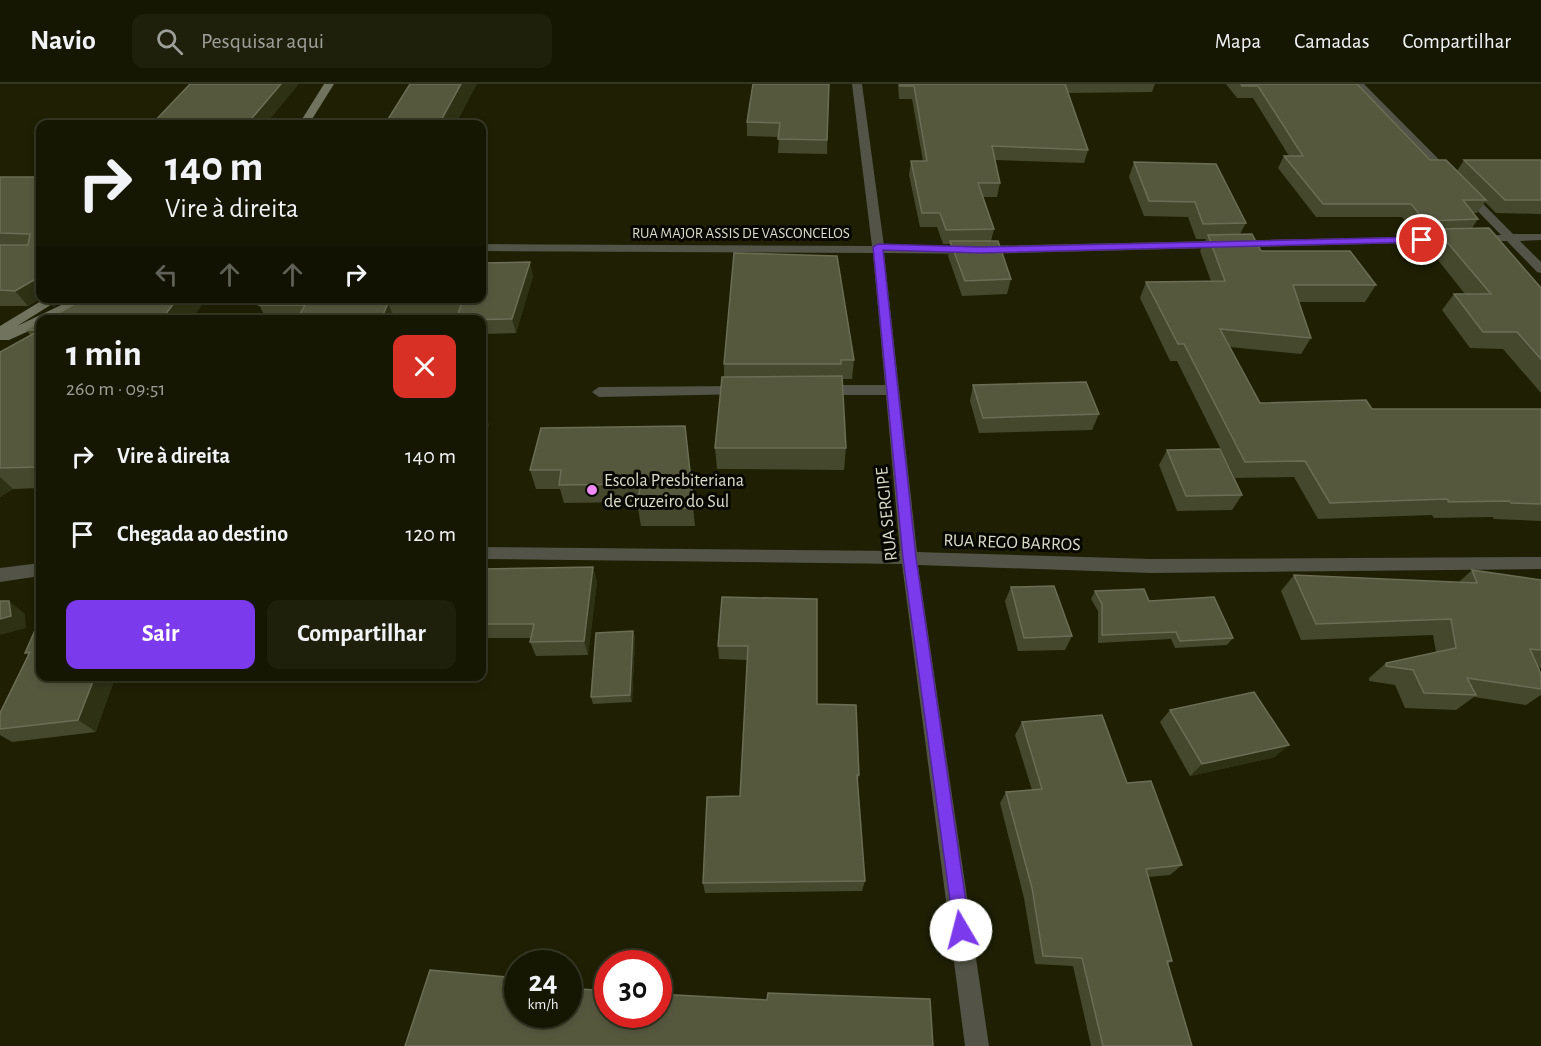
<!DOCTYPE html>
<html lang="pt">
<meta charset="utf-8">
<style>
:root{--surface:#161702;--page:#1f200c;--text:#f1f3f6;--muted:#9e9f99;--line:#353624;--accent:#7c3aed}
body{margin:0;font-family:"Alegreya Sans",sans-serif;background:var(--page);color:var(--text);height:100vh;display:flex;flex-direction:column;font-size:22px;white-space:nowrap}
*{box-sizing:border-box;margin:0}
p{font-size:20px;color:var(--muted)}
.icon{flex:none;width:33px;height:33px;fill:none;stroke:currentColor;stroke-width:2;stroke-linecap:round;stroke-linejoin:round}
.map{position:relative;flex:1;overflow:hidden}
.drawer{position:absolute;left:36px;top:231px;width:450px;height:366px;display:flex;flex-direction:column;background:var(--surface);border-radius:12px;box-shadow:0 3px 9px #0003,0 0 0 2px var(--line)}
.drawer>*{flex:none}
.guide{position:absolute;left:36px;top:36px;width:450px;height:183px;border-radius:12px;box-shadow:0 3px 9px #0003,0 0 0 2px var(--line);background:#161702;color:var(--text);overflow:hidden}
.speed{position:absolute;left:504px;top:866px;display:flex;gap:12px;font-size:30px;font-weight:700;text-align:center}
.speed>*{display:grid;place-content:center;width:78px;height:78px;border-radius:50%;background:var(--surface);box-shadow:0 3px 9px #0003,0 0 0 2px var(--line);line-height:1}
.speed small{font-size:15px;font-weight:400}
.speed .limit{border:9px solid #d22;background:#fff;color:#111}
.pin{position:absolute;display:grid;place-items:center;width:51px;height:51px;color:#fff;margin:-26px;border:3px solid #fff;border-radius:50%;box-shadow:0 2px 6px #0007}
.me{position:absolute;width:66px;margin:-33px;rotate:352deg;stroke-linejoin:round;filter:drop-shadow(0 0 4px #0008)}
.turn{display:flex;align-items:center;gap:21px;height:126px;padding:0 30px;font-size:27px}
.turn .icon{width:78px;height:78px;stroke-width:2.5}
.turn b{display:block;font-size:42px;line-height:51px}
.lanes{display:flex;align-items:center;height:57px;padding:0 30px;background:#0003;justify-content:center;gap:30px;direction:ltr}
.lanes .off{opacity:.35}
.round{display:grid;place-items:center;flex:none;width:63px;height:63px;border-radius:12px;background:var(--page)}
.overview{display:flex;align-items:center;justify-content:space-between;height:102px;padding:0 30px}
h1{font-size:36px;font-weight:700;line-height:45px}
.button{display:flex;gap:12px;margin-top:auto;padding:12px 30px}
.button a{flex:1;height:69px;border-radius:12px;background:var(--accent);color:#fff;font-size:24px;font-weight:700;line-height:69px;text-align:center}
.button a+a{background:var(--page);color:var(--text)}
ul{padding:0;list-style:none}
li{display:flex;align-items:center;gap:18px;height:78px;padding:0 30px}
li div{flex:1}
li b{display:block;font-size:22px}
li em{font-style:normal}
header{display:flex;align-items:center;gap:36px;box-sizing:border-box;height:84px;padding:0 30px;background:var(--surface);border-bottom:2px solid var(--line)}
header strong{font-size:28px}
nav{display:flex;gap:33px;margin-inline-start:auto;font-size:21px}
.search{width:420px;height:54px;background:var(--page);display:flex;align-items:center;gap:15px;box-sizing:border-box;padding:0 21px;border-radius:12px;color:var(--muted);font-size:22px}
.map>svg:first-child{display:block}
.lines{fill:none;stroke-linecap:round;stroke-linejoin:round}
.minor{fill:#535447;fill-rule:evenodd}
.secondary{fill:#71735e;fill-rule:evenodd}
.wall{fill:#46482d}
.shaded-wall{fill:#2f3115}
.building{fill:#56583e;stroke:#6b6d54;stroke-width:1.5}
.route{fill:#7c3aed;stroke:#51269a;stroke-width:1.5}
.poi-dot{fill:#ee8bf8;stroke:#080801;stroke-width:2}
.labels{text-anchor:middle;stroke-width:6;stroke-linejoin:round;paint-order:stroke}
.far-street-label{font-size:15px;fill:#dadccb;stroke:#080801}
.poi-label{font-size:18px;fill:#dadccb;stroke:#080801;text-anchor:start}
.street-label{font-size:18px;fill:#dadccb;stroke:#080801}
</style>
<header>
<strong>Navio</strong>
<div class="search"><svg class="icon" aria-label="search" viewBox="0 0 24 24"><circle cx="10" cy="10" r="6"/><path d="M15 15l6 6"/></svg>Pesquisar aqui</div>
<nav><a>Mapa</a><a>Camadas</a><a>Compartilhar</a></nav>
</header>
<div class="map">
<svg width="1541" height="962" viewBox="0 0 1541 962">
<rect width="100%" height="100%" fill="#1e1f03"/>
<g class="lines">
<path class="minor" d="M852,0H862L884,162H980L1450,152L1456,155L1450,158L980,170L884,169L917,468L1151,475L1541,473V485L1151,489L918,481L989,962H965L902,480L482,475V463L900,467L886,311H822L815,306L822,301H885L873,169L482,167V160L872,162Z
M1354,0H1364L1513,150H1541V156L1520,157L1541,178V189L1537,188L1507,157H1472L1470,155L1476,152L1501,151Z
M742,302L747,304V310L599,313L592,308L599,303Z
M40,479V492L0,498V484Z"/>
<path class="secondary" d="M324,0H334L309,40H299Z
M46,214H62L17,242L76,214H92L55,236H40V242L9,256H0V242Z"/>
</g>
<path class="wall" d="M829,0L827,70L778,69L779,53L747,52V38Z
M898,0H1155L1152,8L1068,9L1088,66L1084,79L995,76L1000,99L997,113H983L994,145L991,157L1011,195L1007,210L962,212L948,172L950,160H943L937,143H920L909,91L911,77H923L912,15H899Z
M1226,0H1357L1430,76L1457,87L1464,76H1541V130L1496,129L1485,118L1477,129H1473L1478,135L1472,144L1541,204V309L1503,265L1470,264L1442,226L1454,210H1465L1426,161L1434,149L1416,150L1402,133H1316L1278,84L1284,72H1289L1253,14H1237Z
M1134,78L1246,139L1240,150L1261,167L1376,201L1365,218H1298L1311,254L1301,270L1230,263L1260,319L1372,325H1541V437L1494,435L1493,433L1434,434L1432,431L1318,435L1294,393L1235,394L1177,277H1170L1140,214L1146,198L1211,197L1200,167L1206,155H1196L1188,133L1144,132L1129,93Z
M0,93H40V214H41L28,222H0Z
M533,192L516,249L482,250V236L457,232L394,233L393,236H267L259,221Z
M40,239V404L13,405L0,413V268L31,252L26,246Z
M854,276L852,295H842L846,364L844,386L717,385L715,364L724,293V280Z
M973,301L1099,330L1092,346L979,349L970,317Z
M685,342L695,442H641L638,424V418L564,419L560,405H536L530,386Z
M1167,366L1242,411L1232,426L1177,427L1159,381Z
M593,483L597,498L588,571L536,572L530,558L531,554H482V485Z
M1472,486L1541,496V584H1538L1541,590V611L1526,621L1474,613L1456,626L1405,624L1395,601L1369,597V594L1386,579L1436,568L1433,551L1301,556L1281,507L1294,491L1459,498Z
M1011,503L1072,552L1065,566L1018,567L1005,517Z
M1095,507L1149,517L1233,554L1227,561L1175,564L1171,555L1098,559V527L1091,515Z
M722,513L817,620L859,691L857,701L865,797L862,807L705,809L703,799L740,712L747,576L719,575L718,562Z
M40,535L96,648L12,658L0,651V629L28,571L25,569Z
M633,547L635,555L632,618L593,620L591,613Z
M1170,626L1275,673L1190,692L1160,638Z
M1022,638L1127,699L1182,781L1170,791L1148,793L1172,877L1168,880L1192,962H1091L1073,882L1035,880L1024,814L1000,719L1006,708L1032,706L1015,651Z"/>
<path class="shaded-wall" d="M281,0H299L266,40H247Z
M461,0H477L456,40H439Z
M530,178L533,192L516,249L512,235Z
M34,196L40,205V214H41L28,222L15,207Z
M46,214H70L53,223Z
M178,214H207L191,236H161Z
M388,219L394,233L393,236H381Z
M483,325L489,341L482,365V331Z
M0,393L13,405L0,413Z
M593,483L597,498L588,571L584,557Z
M9,517L25,530L26,544L0,551V535Z
M633,547L635,555L632,618L630,611Z
M95,592H116L96,648L78,636Z
M1289,661L1275,673L1190,692L1202,680Z"/>
<path class="building" d="M190,0H281L247,40H152Z
M410,0H461L439,40H385Z
M753,0H829L827,56L778,55L780,39L747,38Z
M900,0H1065L1088,66L992,62L1000,99H978L994,145L946,146L940,129H922L911,77H927L914,2H900Z
M1241,0H1357L1430,76H1446L1486,116H1463L1478,135L1425,137L1411,120H1323L1284,72H1303L1258,2H1242Z
M1464,76H1541V116H1505Z
M1134,78L1216,80L1246,139L1203,140L1195,118L1149,117Z
M0,93H40V196H34L15,207L0,206V161H28L30,150L0,149Z
M1489,144L1541,204V275L1517,248H1483L1454,210H1491L1436,145Z
M1252,150L1261,167H1350L1376,201H1293L1311,254L1220,245L1260,319L1366,316L1372,325H1541V420L1511,419L1509,417L1449,418L1447,415L1330,419L1305,377L1245,378L1184,260H1178L1146,198L1225,197L1208,151Z
M950,157H998L1011,195L965,197Z
M734,169L837,172L854,276H841V280H724Z
M530,178L512,235L456,236L462,218L388,219L381,236L297,235L305,221H259L264,214H482V179Z
M86,214H178L161,236H46Z
M40,239V246H26Z
M40,246V383L0,384V268Z
M842,292L846,364H715L722,293Z
M1086,298L1099,330L983,334L973,301Z
M685,342L694,424H638L640,400L559,401L561,386H530L541,344Z
M1220,365L1242,411L1186,412L1167,366Z
M593,483L584,557L530,558L534,540H482V485Z
M1472,486L1541,496V566L1530,565L1541,590V605L1467,594L1476,611L1424,609L1413,586L1386,582V579L1456,564L1451,535L1316,540L1294,491L1477,499Z
M1054,502L1072,552L1024,554L1011,503Z
M1144,505L1149,517L1214,513L1233,554L1180,557L1176,548L1102,551V520L1095,507Z
M722,513L817,515V620L856,621L859,691H857L865,797L703,799L707,713L740,712L748,562H718Z
M0,517H9L11,532L0,535Z
M40,535V592H95L78,636L0,645V629L30,568L25,569Z
M633,547L630,611L591,613L596,549Z
M1254,608L1289,661L1202,680L1170,626Z
M1102,631L1127,699L1151,697L1182,781L1146,785L1172,877H1167L1192,962H1103L1082,874L1043,872L1032,804L1006,708L1042,705L1022,638Z
M430,886L518,894V930H568V904L608,907V930H658V910L767,916L768,909L930,915L933,962H405Z"/>
<path class="route" d="M1422,153L1427,156L1425,158L980,169L883,166L916,474L970,846L968,852L961,855L955,852L903,474L873,163L878,160L980,163Z"/>
<circle class="poi-dot" cx="592" cy="406" r="6"/>
<g class="labels">
<g class="far-street-label">
<text x="741" y="154">RUA MAJOR ASSIS DE VASCONCELOS</text>
</g>
<g class="poi-label">
<text x="604" y="402">Escola Presbiteriana<tspan x="604" dy="21">de Cruzeiro do Sul</tspan></text>
</g>
<g class="street-label">
<text transform="translate(886 430) rotate(-96)" y="6">RUA SERGIPE</text>
<text transform="translate(1012 458) rotate(2)" y="6">RUA REGO BARROS</text>
</g>
</g>
</svg>
<div class="speed"><div>24<small>km/h</small></div><div class="limit">30</div></div>
<div class="pin" style="left:1422px;top:156px;background:#d93025"><svg class="icon" aria-label="arrive" viewBox="0 0 24 24"><path d="M6 21V4h12l-3 4 3 4H6"/></svg></div>
<svg class="me" style="left:961px;top:846px" viewBox="-20 -20 40 40"><circle r="19" fill="#fff"/><path d="M0-13L10 11 0 6-10 11z" fill="#7c3aed"/></svg>
<div class="guide">
<div class="turn"><svg class="icon" aria-label="right" viewBox="0 0 24 24"><path d="M7 20v-9h11M14 6l5 5-5 5"/></svg><div><b>140 m</b>Vire à direita</div></div>
<div class="lanes"><svg class="icon off" aria-label="left" viewBox="0 0 24 24"><path d="M17 20v-9H6M10 6l-5 5 5 5"/></svg><svg class="icon off" aria-label="ahead" viewBox="0 0 24 24"><path d="M12 20V5M6 11l6-6 6 6"/></svg><svg class="icon off" aria-label="ahead" viewBox="0 0 24 24"><path d="M12 20V5M6 11l6-6 6 6"/></svg><svg class="icon" aria-label="right" viewBox="0 0 24 24"><path d="M7 20v-9h11M14 6l5 5-5 5"/></svg></div>
</div>
<section class="drawer">
<div class="overview"><div><h1>1 min</h1><p>260 m · 09:51</p></div><a class="round" style="background:#d93025;color:#fff"><svg class="icon" aria-label="close" viewBox="0 0 24 24"><path d="M6 6l12 12M18 6L6 18"/></svg></a></div>
<ul>
<li><svg class="icon" aria-label="right" viewBox="0 0 24 24"><path d="M7 20v-9h11M14 6l5 5-5 5"/></svg><div><b>Vire à direita</b></div><em>140 m</em></li>
<li><svg class="icon" aria-label="arrive" viewBox="0 0 24 24"><path d="M6 21V4h12l-3 4 3 4H6"/></svg><div><b>Chegada ao destino</b></div><em>120 m</em></li>
</ul>
<div class="button"><a>Sair</a><a>Compartilhar</a></div>
</section>
</div>
